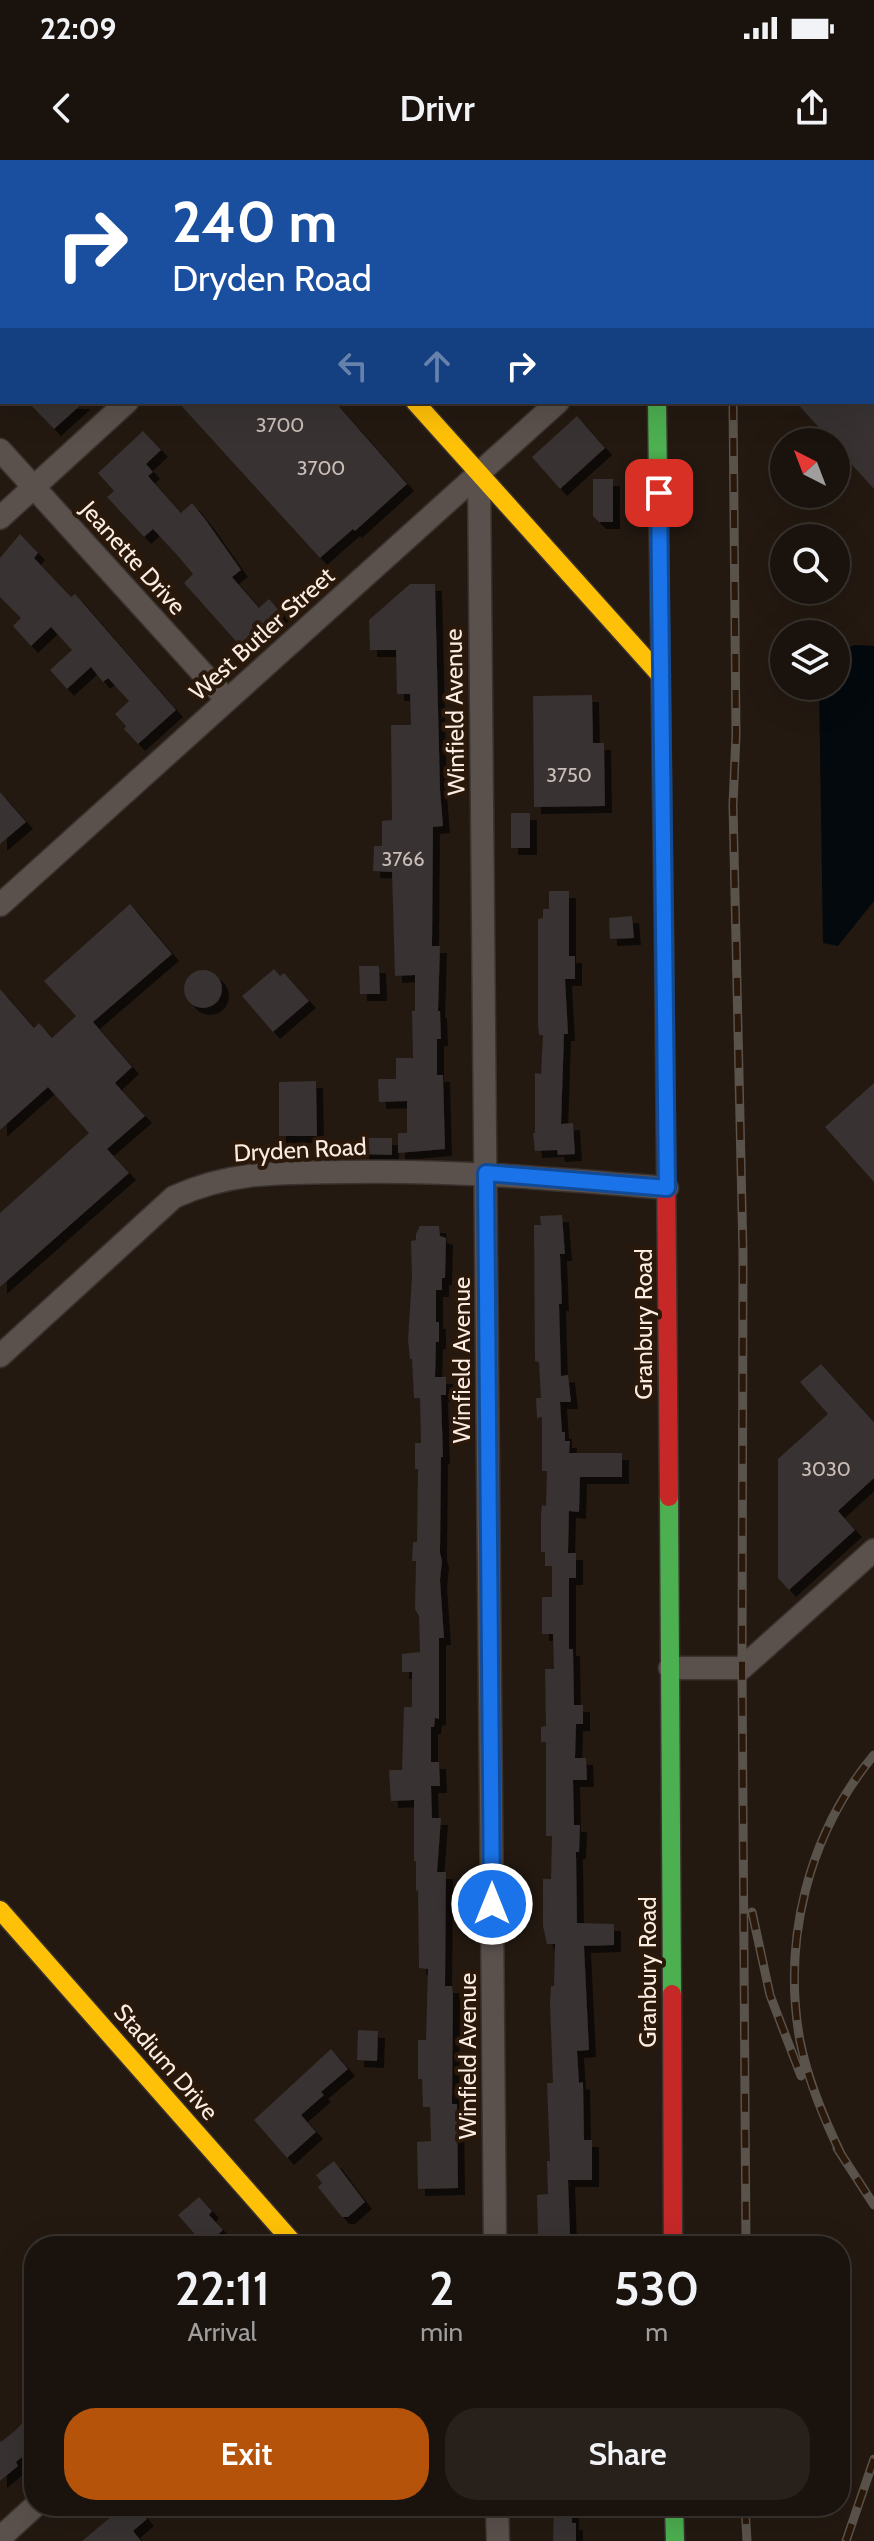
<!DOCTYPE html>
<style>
:root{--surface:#1a130d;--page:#27201b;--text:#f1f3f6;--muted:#9f9e9d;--line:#38322e;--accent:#b45309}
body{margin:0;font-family:Cabin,sans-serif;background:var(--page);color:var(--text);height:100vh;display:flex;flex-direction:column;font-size:30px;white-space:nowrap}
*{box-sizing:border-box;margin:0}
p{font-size:26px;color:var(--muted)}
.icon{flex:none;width:44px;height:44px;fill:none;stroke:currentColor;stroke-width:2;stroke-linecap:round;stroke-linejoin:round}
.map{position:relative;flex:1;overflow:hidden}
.sheet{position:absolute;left:24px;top:2076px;width:826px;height:280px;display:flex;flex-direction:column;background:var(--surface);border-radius:32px;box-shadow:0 8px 32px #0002,0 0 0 2px var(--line)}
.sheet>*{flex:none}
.top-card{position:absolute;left:0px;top:0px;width:874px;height:244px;box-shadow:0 8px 32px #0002,0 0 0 2px var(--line);background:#1a4fa0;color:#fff;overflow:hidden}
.needle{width:52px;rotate:318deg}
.controls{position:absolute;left:770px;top:268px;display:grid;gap:16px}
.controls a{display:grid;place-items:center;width:80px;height:80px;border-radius:50%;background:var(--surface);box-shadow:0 8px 32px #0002,0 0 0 2px var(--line);font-size:40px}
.pin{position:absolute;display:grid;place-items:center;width:68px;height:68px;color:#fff;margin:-34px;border-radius:16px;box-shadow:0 4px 12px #0006}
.me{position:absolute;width:88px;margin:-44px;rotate:0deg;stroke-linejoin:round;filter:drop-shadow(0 0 6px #0008)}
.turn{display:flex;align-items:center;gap:28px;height:168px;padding:0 40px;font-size:36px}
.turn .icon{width:104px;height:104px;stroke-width:2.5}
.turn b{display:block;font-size:56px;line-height:68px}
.lanes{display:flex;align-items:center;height:76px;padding:0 40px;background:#0003;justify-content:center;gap:40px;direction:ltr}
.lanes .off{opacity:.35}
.eta{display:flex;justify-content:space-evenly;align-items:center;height:136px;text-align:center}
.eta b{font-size:48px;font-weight:600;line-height:56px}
.action{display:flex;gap:16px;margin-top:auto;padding:16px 40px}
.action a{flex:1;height:92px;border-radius:32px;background:var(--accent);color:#fff;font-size:32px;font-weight:600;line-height:92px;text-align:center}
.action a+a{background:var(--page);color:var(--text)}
.status{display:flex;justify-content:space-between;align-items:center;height:56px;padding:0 40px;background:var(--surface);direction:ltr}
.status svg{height:22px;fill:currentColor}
header{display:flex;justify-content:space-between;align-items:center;height:104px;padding:0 40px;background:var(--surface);font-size:36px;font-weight:600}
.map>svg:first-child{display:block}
.water{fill:#03090c}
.building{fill:#373131;filter:url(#shadow)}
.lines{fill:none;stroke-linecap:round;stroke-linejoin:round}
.street-casing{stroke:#3a322e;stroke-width:25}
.fast-casing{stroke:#3a322e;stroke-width:21}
.slow-casing{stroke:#3a322e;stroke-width:21}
.jam-casing{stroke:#3a322e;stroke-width:21}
.street{stroke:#5a514c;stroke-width:22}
.fast{stroke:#4caf50;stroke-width:18}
.slow{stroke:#ffc107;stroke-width:18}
.jam{stroke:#c62828;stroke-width:18}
.rail-casing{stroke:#5a534c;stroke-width:9}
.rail{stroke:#2a180a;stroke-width:6;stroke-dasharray:18;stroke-linecap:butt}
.route-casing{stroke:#114b97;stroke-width:20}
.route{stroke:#1a73e8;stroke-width:14}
.labels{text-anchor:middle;stroke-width:8;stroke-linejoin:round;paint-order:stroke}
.number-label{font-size:20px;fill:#c9bdb6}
.street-label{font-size:24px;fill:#faece3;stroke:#2a180a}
</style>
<div class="status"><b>22:09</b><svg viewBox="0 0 49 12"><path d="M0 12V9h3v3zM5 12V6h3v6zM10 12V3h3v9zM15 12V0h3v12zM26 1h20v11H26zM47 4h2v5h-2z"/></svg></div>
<header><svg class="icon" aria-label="back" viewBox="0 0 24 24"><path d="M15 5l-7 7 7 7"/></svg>Drivr<svg class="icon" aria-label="share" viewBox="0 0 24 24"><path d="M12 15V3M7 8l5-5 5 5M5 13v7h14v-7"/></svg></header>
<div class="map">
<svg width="874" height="2381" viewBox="0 0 874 2381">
<defs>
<filter id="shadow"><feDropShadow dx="7" dy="7" stdDeviation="0" flood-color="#0009"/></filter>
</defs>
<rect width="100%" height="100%" fill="#231911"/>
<path class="water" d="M855,485L874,486V741L838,786L823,783L819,526H836V492Z"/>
<path class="building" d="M28,242H84L54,269Z
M178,242H335L407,324L355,371L353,369L320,398Z
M796,242H874V329L836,287V282H832Z
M577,256L605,288L560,329L532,297Z
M143,271L161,290L146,304L153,312L148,316L181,353L192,343L205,359L241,410L232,417L259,448L269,439L282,454L243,489L184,423L193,414L178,396L153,369L144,377L107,337L114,331L98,313Z
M593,319H613V362H599L593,356Z
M20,374L38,393L34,398L71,437L75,434L176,550L138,584L124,569L126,566L115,554L129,541L108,518L103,522L91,507L67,529L50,510L72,490L51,467L31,486L13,466L21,458L0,437V398Z
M410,424H435L440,629L443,666L433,667L432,786H440L438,851H440L441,879H437V915H443L445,989L398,993V973H407V941L379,942L378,919H396V898H413L412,851H415V815L395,816L392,712L373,711L374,686H382V661L392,660L391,565H411L410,534H397L396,490H370L369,460Z
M592,535L593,583H604L605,646L534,647L533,536Z
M0,632L26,662L0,684Z
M511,653H530V688H511Z
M549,731H569V796H575V819H565L568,874H564L561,964L573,963L575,994L558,995L557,990L535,991L533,973H535V913L541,914L543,875H539L538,865V759L543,758V749H549Z
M130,744L172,794L93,862L132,907L115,923L145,956L107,989L129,1013L0,1127V1053L89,973L48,927L0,970V829L34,868L39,863L52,878L76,856L44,821Z
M632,756L634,778L610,779L609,758Z
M359,806H379L380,834H360Z
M274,809L280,816L284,813L309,841L273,872L242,836Z
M184 829a19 19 0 1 1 38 0a19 19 0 1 1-38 0Z
M316,921L317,976H279V922Z
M874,923V1022L825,967Z
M362,978H392V995L362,994Z
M562,1055L565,1094H560L562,1144H559L561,1216L568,1215L571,1242H560L562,1272H565V1281H570L569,1293H622V1317H580L579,1352L569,1351L568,1393H576V1418H569V1489H573L574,1545H583V1564H576L575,1598H586L587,1620H573L574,1665H580L579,1692H576L577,1763L614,1764V1785L584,1786L589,1890L577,1891L579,1923L583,1922L584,1980H592V2020H568L570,2074L538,2075L537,2035L548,2034L547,2001H550L547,1923H553L550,1844L551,1826H554L555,1784H547L543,1766V1719H551L552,1676H546V1582H541V1567L546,1566L545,1509H554L553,1474H542V1437H552V1406H545V1392H541V1354L542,1345L546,1346L547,1311H542V1257L537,1258L536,1238H541L539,1202L535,1201L534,1065H541L540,1056Z
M420,1066H439L440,1076L446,1078L445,1118H442V1130H436V1162H439V1182H436L435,1217H446V1235H441L443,1297H441L440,1393L442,1401L440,1420L444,1478H439V1559L435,1558L434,1567H431V1602H439L440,1626H431L432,1658H441L437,1712H446L445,1826H452L453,1834L452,1944H457L458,2028L418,2029L417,1982L431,1981L430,1947H423L422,1919H418V1880H426L428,1809L419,1808L418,1730L416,1731V1701H414V1640L391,1641L389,1610H402L404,1547H412V1512H402V1494L420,1492L419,1456L415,1449L416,1401H412L413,1382H417L418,1309H415V1283H421L420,1238H414L412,1199H410L408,1180L412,1117L411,1081L416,1080V1074Z
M821,1204L874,1262V1318L838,1351L855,1370L789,1430L778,1418V1299L828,1254L800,1222Z
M358,1870L378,1871L377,1901L357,1900Z
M331,1889L348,1909L321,1932L324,1935L301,1955L316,1972L287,1998L254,1960Z
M334,2001L365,2042L348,2057H342L318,2027L322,2023L316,2015Z
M199,2037L212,2051L209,2055L223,2070L205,2086L178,2055Z
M34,2250V2289L31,2285L25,2290L27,2293L16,2302L18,2306L0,2321V2280L1,2282L17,2269Z
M124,2346H136L147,2359L133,2371L141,2381H82Z
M554,2346H572V2363H576V2381H553Z"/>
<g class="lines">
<defs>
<path id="street" d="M396,2L397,0
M0,290L227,540
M479,313L495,2086
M0,358L127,242
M0,745L558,242
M0,1196L174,1037C233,1010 283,1013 346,1012C454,1010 560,1019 667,1028
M670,1508H742L874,1390
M497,2346L498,2381
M0,2378L35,2346"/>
<path id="fast" d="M657,0V2
M657,242L664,780
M669,1337L672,1834
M674,2346L675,2381"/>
<path id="slow" d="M415,242L661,516
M0,1750L296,2086"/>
<path id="jam" d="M197,0L199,2
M664,780L669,1337
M672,1834L673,2086"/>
</defs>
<use href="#street" class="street-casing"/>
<use href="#fast" class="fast-casing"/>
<use href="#slow" class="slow-casing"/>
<use href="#jam" class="jam-casing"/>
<use href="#street" class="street"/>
<use href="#fast" class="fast"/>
<use href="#slow" class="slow"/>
<use href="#jam" class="jam"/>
<defs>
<path id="rail" d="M731,0V2
M733,242L736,575L733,645L743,1094L742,1508L746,2086
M752,1752L770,1835L801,1916
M837,1988L874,2045
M842,1996C824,1959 808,1921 800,1881C782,1781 808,1674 874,1595
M745,2346L747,2381
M846,2381L874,2299"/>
</defs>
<use href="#rail" class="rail-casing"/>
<use href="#rail" class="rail"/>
</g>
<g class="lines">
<defs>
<path id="route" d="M492,1744L486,1013L667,1028L659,333"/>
</defs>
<use href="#route" class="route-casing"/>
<use href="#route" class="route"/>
</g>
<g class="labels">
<g class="number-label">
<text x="280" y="272">3700</text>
<text x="321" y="315">3700</text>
<text x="569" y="622">3750</text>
<text x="403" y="706">3766</text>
<text x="826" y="1316">3030</text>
</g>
<g class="street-label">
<text transform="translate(133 398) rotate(48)" y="8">Jeanette Drive</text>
<text transform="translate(262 474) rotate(-42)" y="8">West Butler Street</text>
<text transform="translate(455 552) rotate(-91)" y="8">Winfield Avenue</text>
<text transform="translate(300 990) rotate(-3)" y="8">Dryden Road</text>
<text transform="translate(644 1164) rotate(-90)" y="8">Granbury Road</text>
<text transform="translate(462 1200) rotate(-90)" y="8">Winfield Avenue</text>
<text transform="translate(648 1812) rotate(-90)" y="8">Granbury Road</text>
<text transform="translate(468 1896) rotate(-90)" y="8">Winfield Avenue</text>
<text transform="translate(166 1902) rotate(49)" y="8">Stadium Drive</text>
</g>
</g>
</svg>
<div class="controls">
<a><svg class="needle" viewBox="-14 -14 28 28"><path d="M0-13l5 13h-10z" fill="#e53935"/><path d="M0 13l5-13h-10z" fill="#9f9e9d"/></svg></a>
<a><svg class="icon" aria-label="search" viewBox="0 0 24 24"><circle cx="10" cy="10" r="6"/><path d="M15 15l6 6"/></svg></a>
<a><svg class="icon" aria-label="layers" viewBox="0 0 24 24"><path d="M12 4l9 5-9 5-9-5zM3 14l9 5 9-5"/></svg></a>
</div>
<div class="pin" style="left:659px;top:333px;background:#d93025"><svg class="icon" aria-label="arrive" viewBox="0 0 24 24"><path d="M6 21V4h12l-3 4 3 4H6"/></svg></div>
<svg class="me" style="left:492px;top:1744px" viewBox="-20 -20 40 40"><circle r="17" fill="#1a73e8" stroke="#fff" stroke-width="3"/><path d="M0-11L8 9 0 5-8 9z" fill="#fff"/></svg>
<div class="top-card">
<div class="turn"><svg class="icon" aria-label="right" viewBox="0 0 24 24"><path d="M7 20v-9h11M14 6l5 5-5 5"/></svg><div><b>240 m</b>Dryden Road</div></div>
<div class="lanes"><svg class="icon off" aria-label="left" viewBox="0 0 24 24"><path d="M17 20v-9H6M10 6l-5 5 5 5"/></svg><svg class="icon off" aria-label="ahead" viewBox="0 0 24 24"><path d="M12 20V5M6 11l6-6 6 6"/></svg><svg class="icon" aria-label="right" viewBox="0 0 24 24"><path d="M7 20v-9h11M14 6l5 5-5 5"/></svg></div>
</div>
<section class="sheet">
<div class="eta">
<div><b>22:11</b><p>Arrival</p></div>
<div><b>2</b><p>min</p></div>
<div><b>530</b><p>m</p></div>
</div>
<div class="action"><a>Exit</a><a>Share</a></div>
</section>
</div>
